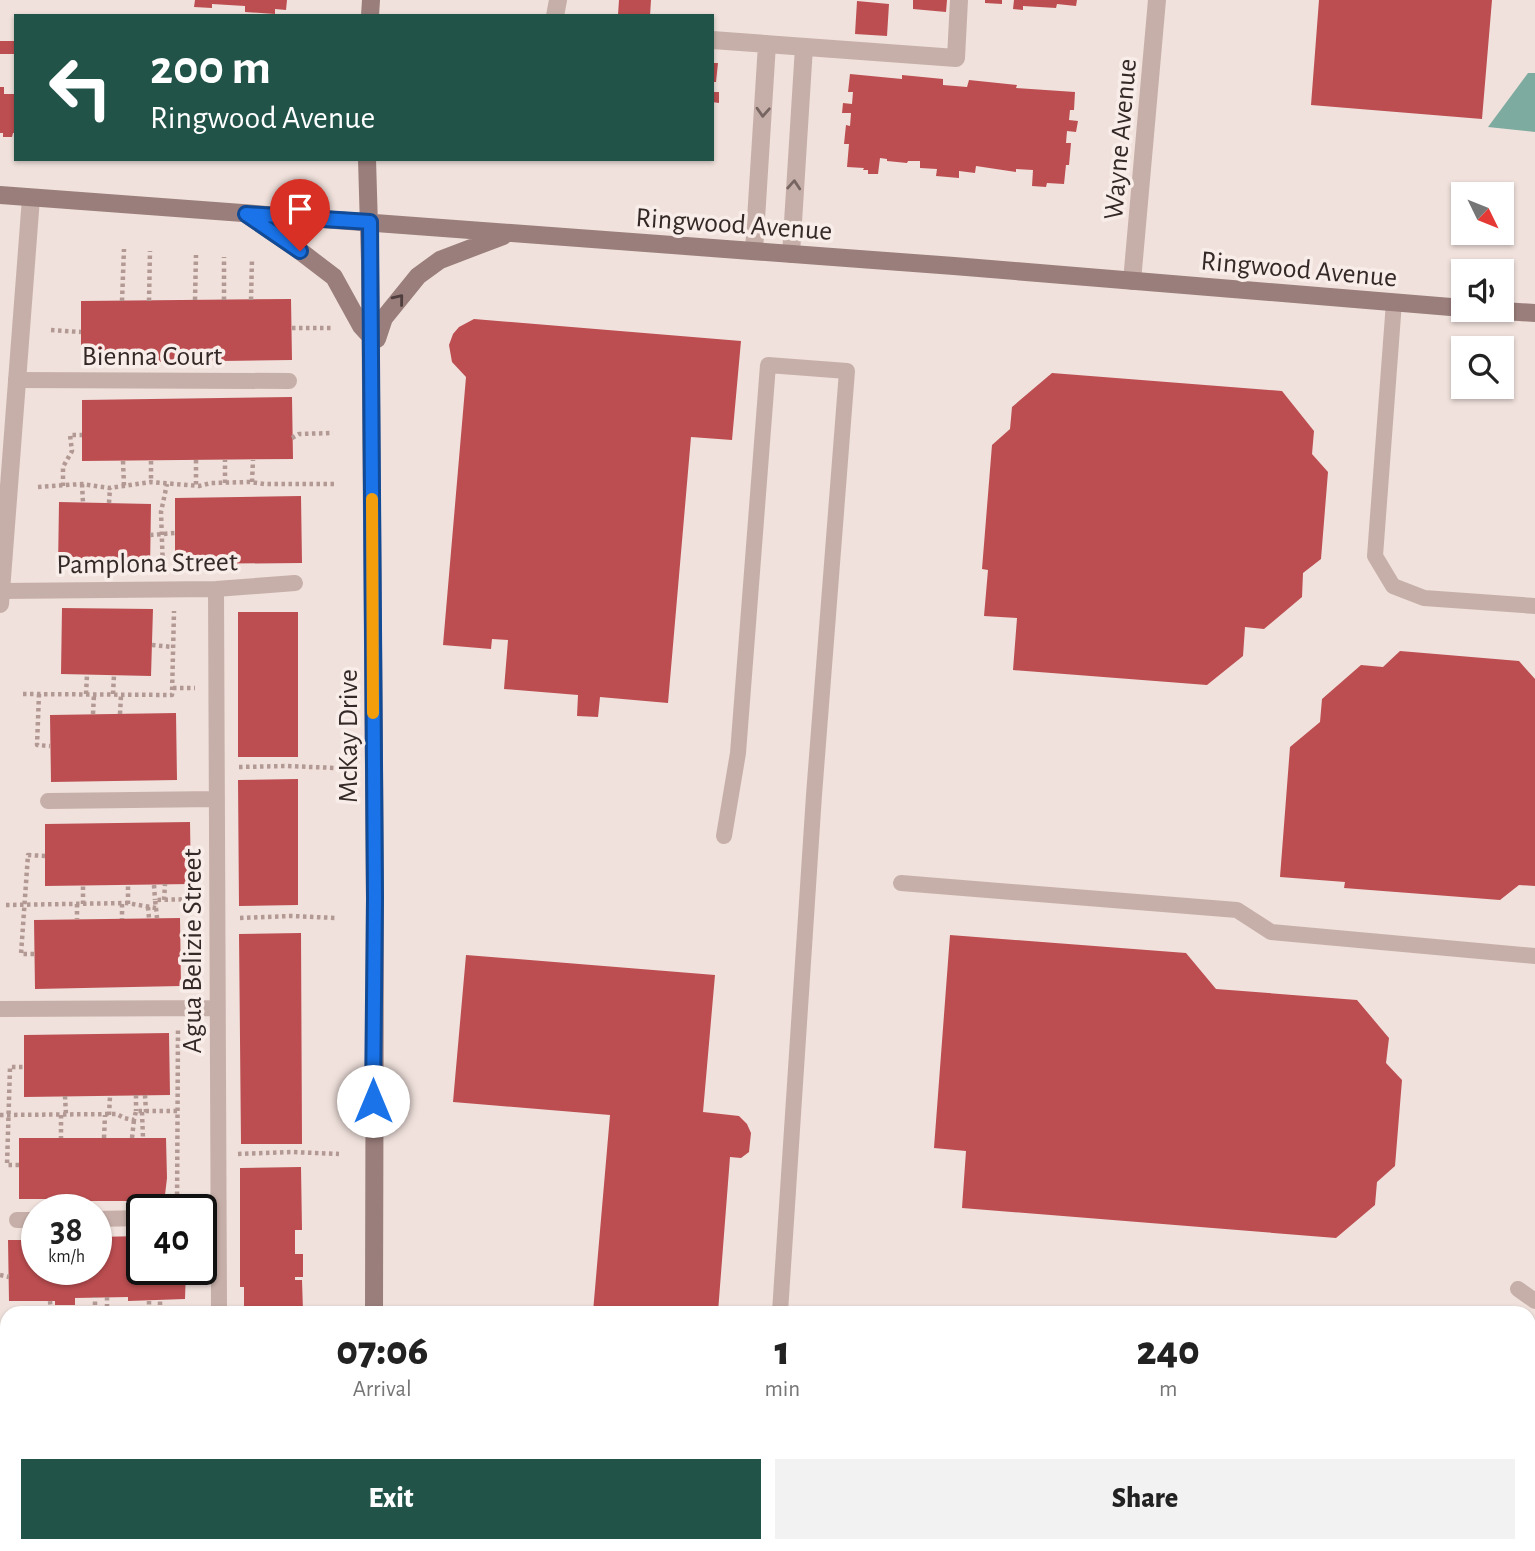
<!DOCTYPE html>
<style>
:root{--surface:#fff;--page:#f2f2f2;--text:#222;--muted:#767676;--accent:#215349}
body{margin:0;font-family:"Alegreya Sans",sans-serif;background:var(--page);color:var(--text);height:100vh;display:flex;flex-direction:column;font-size:26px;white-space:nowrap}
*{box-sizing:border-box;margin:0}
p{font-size:23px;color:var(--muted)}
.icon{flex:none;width:38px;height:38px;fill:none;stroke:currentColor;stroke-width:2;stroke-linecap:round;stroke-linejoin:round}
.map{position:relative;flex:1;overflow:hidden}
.panel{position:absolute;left:0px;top:1306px;width:1536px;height:247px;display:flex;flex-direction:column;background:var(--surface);border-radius:21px 21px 0 0;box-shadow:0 2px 5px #0004}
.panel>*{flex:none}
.top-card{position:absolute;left:14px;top:14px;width:700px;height:147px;border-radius:0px;box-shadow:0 2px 5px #0004;background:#215349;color:#fff;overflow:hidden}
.needle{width:46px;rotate:133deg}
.controls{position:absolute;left:1451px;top:182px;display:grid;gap:14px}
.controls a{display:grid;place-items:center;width:63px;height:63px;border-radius:0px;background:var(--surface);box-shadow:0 2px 5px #0004;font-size:35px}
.speed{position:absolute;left:21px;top:1194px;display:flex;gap:14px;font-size:35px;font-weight:700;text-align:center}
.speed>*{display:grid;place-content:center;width:91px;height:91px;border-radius:50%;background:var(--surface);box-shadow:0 2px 5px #0004;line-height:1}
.speed small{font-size:18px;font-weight:400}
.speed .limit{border:4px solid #111;border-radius:10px;background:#fff;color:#111}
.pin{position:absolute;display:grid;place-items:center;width:60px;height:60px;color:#fff;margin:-72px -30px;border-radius:50% 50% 50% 0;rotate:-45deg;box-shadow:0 0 7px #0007}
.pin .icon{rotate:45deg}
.me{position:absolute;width:77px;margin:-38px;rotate:0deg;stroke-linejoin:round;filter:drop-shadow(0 0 5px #0008)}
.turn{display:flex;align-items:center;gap:24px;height:147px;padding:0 21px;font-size:32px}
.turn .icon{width:91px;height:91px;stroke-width:2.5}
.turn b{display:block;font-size:49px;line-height:60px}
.eta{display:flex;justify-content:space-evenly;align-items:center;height:119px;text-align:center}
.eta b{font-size:42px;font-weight:800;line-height:49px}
.cta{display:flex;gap:14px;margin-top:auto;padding:14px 21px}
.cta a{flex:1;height:80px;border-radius:0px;background:var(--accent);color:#fff;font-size:28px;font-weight:800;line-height:80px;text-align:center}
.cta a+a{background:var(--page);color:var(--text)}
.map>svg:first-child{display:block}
.green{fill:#bbbe9e}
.water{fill:#7eaba0}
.building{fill:#bc4e51}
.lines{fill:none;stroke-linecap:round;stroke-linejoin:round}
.path{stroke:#b39994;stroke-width:4.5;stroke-dasharray:3.5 3.5;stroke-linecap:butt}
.lane{stroke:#c7afa9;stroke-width:16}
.street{stroke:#c7afa9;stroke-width:18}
.secondary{stroke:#9a7e7b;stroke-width:18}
.oneway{stroke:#776562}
.oneway2{stroke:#4e3e3d}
.route-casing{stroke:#114b97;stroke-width:18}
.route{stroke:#1a73e8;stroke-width:12}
.slow{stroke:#f59e0b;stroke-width:12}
.labels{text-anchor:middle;stroke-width:7;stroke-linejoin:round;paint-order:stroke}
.street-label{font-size:28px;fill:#352928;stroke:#f8ede8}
</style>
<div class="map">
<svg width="1535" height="1551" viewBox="0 0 1535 1551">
<rect width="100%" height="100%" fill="#f0e1dc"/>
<path class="green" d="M0,1401H7V1545H339V1551H0Z"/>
<path class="water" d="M1528,73H1535V132L1488,127Z"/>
<path class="building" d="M195,0H287L286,10L275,9V14L245,12V6L212,4V8L194,7Z
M619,0H651L650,16L618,15Z
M913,0H947L946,12L913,9Z
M985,0H1002V4L985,3Z
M1014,0H1077L1076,6L1057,4L1056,8L1023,6V10L1013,9Z
M1319,0H1492L1482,119L1311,105Z
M857,1L889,4L887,36L855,34Z
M0,41H15V54H0Z
M712,63H718L716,82H712Z
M850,74L902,79V75L943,79V85L967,87L969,80L1017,85L1016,88L1075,92L1074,110H1070L1069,120L1078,121L1076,132L1067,131L1066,143H1071L1069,165H1066L1064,184L1047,183L1046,187L1032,186L1033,170L1016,169V172L976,166L975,173L959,171V178L936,176L937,169L920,168V161H908L907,163L887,161V159L880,158L878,174H868V170H863L864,168L847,167L849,144H844L846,125L850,126L851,113H842L843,103L852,104L853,92H848Z
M0,87H4V94H16V133H13L12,137H3V133H0Z
M712,92H719V103L712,102Z
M291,299L292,360L81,363V301Z
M474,319L741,341L732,440L691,437L668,703L600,697L598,717L577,716L578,695L504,689L508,640L492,639L491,649L443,645L466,377L452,362L449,345L453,334L459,327Z
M1052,373L1282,391L1314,431L1312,454L1328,472L1321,559L1303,573L1302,597L1264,629L1245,627L1243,656L1207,685L1013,670L1017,618L984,616L988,570L982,569L992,445L1010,429L1012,407Z
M292,397L293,459L82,461V400Z
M301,496L302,563L175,564V498Z
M59,502L151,504L150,571L58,569Z
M62,608L153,609L151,676L61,674Z
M238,612H298V757H238Z
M1400,651L1519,661L1535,679V886L1519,885L1500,900L1344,888L1345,882L1280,877L1290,747L1320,722L1322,699L1361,665L1383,667Z
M176,713L177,780L51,782L50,715Z
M298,779V905L239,906L238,780Z
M190,822L191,884L45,886V824Z
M180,918L181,986L35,989L34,920Z
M301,933L302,1144H241L239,934Z
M950,935L1186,953L1216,989L1357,1000L1389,1038L1386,1063L1402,1080L1395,1166L1377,1182L1375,1205L1336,1238L962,1208L966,1151L934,1148Z
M466,955L715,975L703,1112L739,1116L747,1124L751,1133L749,1152L741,1158L730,1157L718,1312H593L610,1115L453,1102Z
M169,1033L170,1095L24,1097V1035Z
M19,1138H166L167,1178L165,1195H142V1201H52V1199H19Z
M301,1167L302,1230H295V1254H303V1277H295V1280H302L303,1311H244V1287H240V1168Z
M142,1236V1269H186L185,1299L128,1301V1297L75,1298V1305H55V1301H9L8,1240H37V1269H96V1237Z
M606,1545H708V1551H599Z
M902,1545H1242V1551H902Z
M1297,1545H1476V1551H1297Z"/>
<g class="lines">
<path class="path" d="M195,300L196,255
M224,300V257
M251,300L252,259
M122,301L124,249
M149,301L150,251
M292,328H333
M51,330L81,332
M292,438L299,434L333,433
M196,460V486
M123,461L124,486
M151,461V482
M252,482L253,460
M225,483V460
M82,484L83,503
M63,486V467L72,451L70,435H82
M38,487L82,484L110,488L151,482L199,486L211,483L250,482L264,484H334
M109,503L110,488
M150,535L175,533
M163,570L161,512L167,484
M152,645L173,647
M173,688H195
M23,694L172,695L174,611
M39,694L37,745L50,746
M86,694L87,675
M113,694L114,675
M93,714L94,694
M120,714L121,695
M239,767L287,766L336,768
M154,885L155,900
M164,900L165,884
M77,904V919
M83,904V885
M122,904V919
M128,904V885
M6,905L127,903L156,908L155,900L196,899
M148,907L149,918
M156,908L157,918
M240,918L291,916L337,918
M34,954H21L28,855L45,856
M136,1095V1111
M145,1095L146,1112
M65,1096L66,1115
M142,1112L143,1138
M0,1115L117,1114L124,1118L134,1120L136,1111H177
M61,1115V1138
M109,1115L110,1096
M104,1138L105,1115
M132,1138L134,1120
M238,1154L292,1152L339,1154
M19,1165H7L10,1067H24
M177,1209L178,1029
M0,1275L9,1277
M107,1297V1312
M50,1301L51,1312
M149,1301V1312
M95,1312V1297
M160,1312V1299
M0,1442L7,1437
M0,1502L7,1509
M0,1533L7,1537
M9,1551L11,1545
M208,1551L209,1545"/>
<path class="lane" d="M1394,302L1375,556L1393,586L1424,598L1535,606
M16,380L289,381
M216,589L219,1312
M1,591L216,589L295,583
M48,801L217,799
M724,836L738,753L768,365L847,371L814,795L780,1312
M901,883L1237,910L1271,932L1535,956
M0,1009L217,1008
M96,1219L142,1218
M17,1220H37
M1518,1289L1535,1301
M759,1551L760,1545
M852,1551L853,1545"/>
<path class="street" d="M555,16L558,0
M712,40L956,58L959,0
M754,251L767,44
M791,254L804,47
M1132,281L1157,0
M0,604L31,198
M0,1365H7"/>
<path class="secondary" d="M370,16L371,0
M367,159L370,261L375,898L374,1312
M0,195L954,266L1463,308
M246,214L300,251L334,277L361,326L371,337
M1489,310L1535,313
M377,339L384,318L418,276L440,260L503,236
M377,1545V1551"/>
</g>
<defs><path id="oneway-chevron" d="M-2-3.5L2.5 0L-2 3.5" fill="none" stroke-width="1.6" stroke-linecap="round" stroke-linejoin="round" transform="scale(1.75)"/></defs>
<g class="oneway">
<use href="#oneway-chevron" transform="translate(763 112) rotate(93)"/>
<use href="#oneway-chevron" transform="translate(794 185) rotate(-86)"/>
</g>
<use class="oneway2" href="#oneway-chevron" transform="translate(399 299) rotate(-51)"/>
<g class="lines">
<defs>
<path id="route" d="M300,251L246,214L370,222L375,898L373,1101"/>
</defs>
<use href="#route" class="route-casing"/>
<use href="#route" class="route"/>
<path class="slow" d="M372,499L373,713"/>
</g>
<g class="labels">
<g class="street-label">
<text transform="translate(1119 139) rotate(-85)" y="10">Wayne Avenue</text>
<text transform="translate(734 223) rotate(4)" y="10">Ringwood Avenue</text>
<text transform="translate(1299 268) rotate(5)" y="10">Ringwood Avenue</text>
<text x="152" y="365">Bienna Court</text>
<text transform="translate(147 562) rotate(-1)" y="10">Pamplona Street</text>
<text transform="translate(347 736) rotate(-90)" y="10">McKay Drive</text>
<text transform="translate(191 951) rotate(-90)" y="10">Agua Belizie Street</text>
</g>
</g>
</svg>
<div class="controls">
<a><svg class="needle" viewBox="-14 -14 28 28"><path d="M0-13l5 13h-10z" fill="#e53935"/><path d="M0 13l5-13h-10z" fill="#767676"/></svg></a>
<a><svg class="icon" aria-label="sound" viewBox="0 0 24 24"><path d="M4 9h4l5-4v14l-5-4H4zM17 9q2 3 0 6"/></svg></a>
<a><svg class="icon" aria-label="search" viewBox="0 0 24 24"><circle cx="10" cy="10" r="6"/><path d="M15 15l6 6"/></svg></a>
</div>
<div class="speed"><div>38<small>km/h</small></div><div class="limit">40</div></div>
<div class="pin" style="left:300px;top:251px;background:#d93025"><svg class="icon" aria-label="arrive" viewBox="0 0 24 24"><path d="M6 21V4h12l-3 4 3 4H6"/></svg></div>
<svg class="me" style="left:373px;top:1101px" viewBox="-20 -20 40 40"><circle r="19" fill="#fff"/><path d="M0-13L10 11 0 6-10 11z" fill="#1a73e8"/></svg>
<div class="top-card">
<div class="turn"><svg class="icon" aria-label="left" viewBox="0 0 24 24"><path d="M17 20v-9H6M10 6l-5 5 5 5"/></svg><div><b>200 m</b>Ringwood Avenue</div></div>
</div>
<section class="panel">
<div class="eta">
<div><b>07:06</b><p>Arrival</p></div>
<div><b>1</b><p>min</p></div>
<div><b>240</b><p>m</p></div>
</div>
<div class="cta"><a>Exit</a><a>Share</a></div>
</section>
</div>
